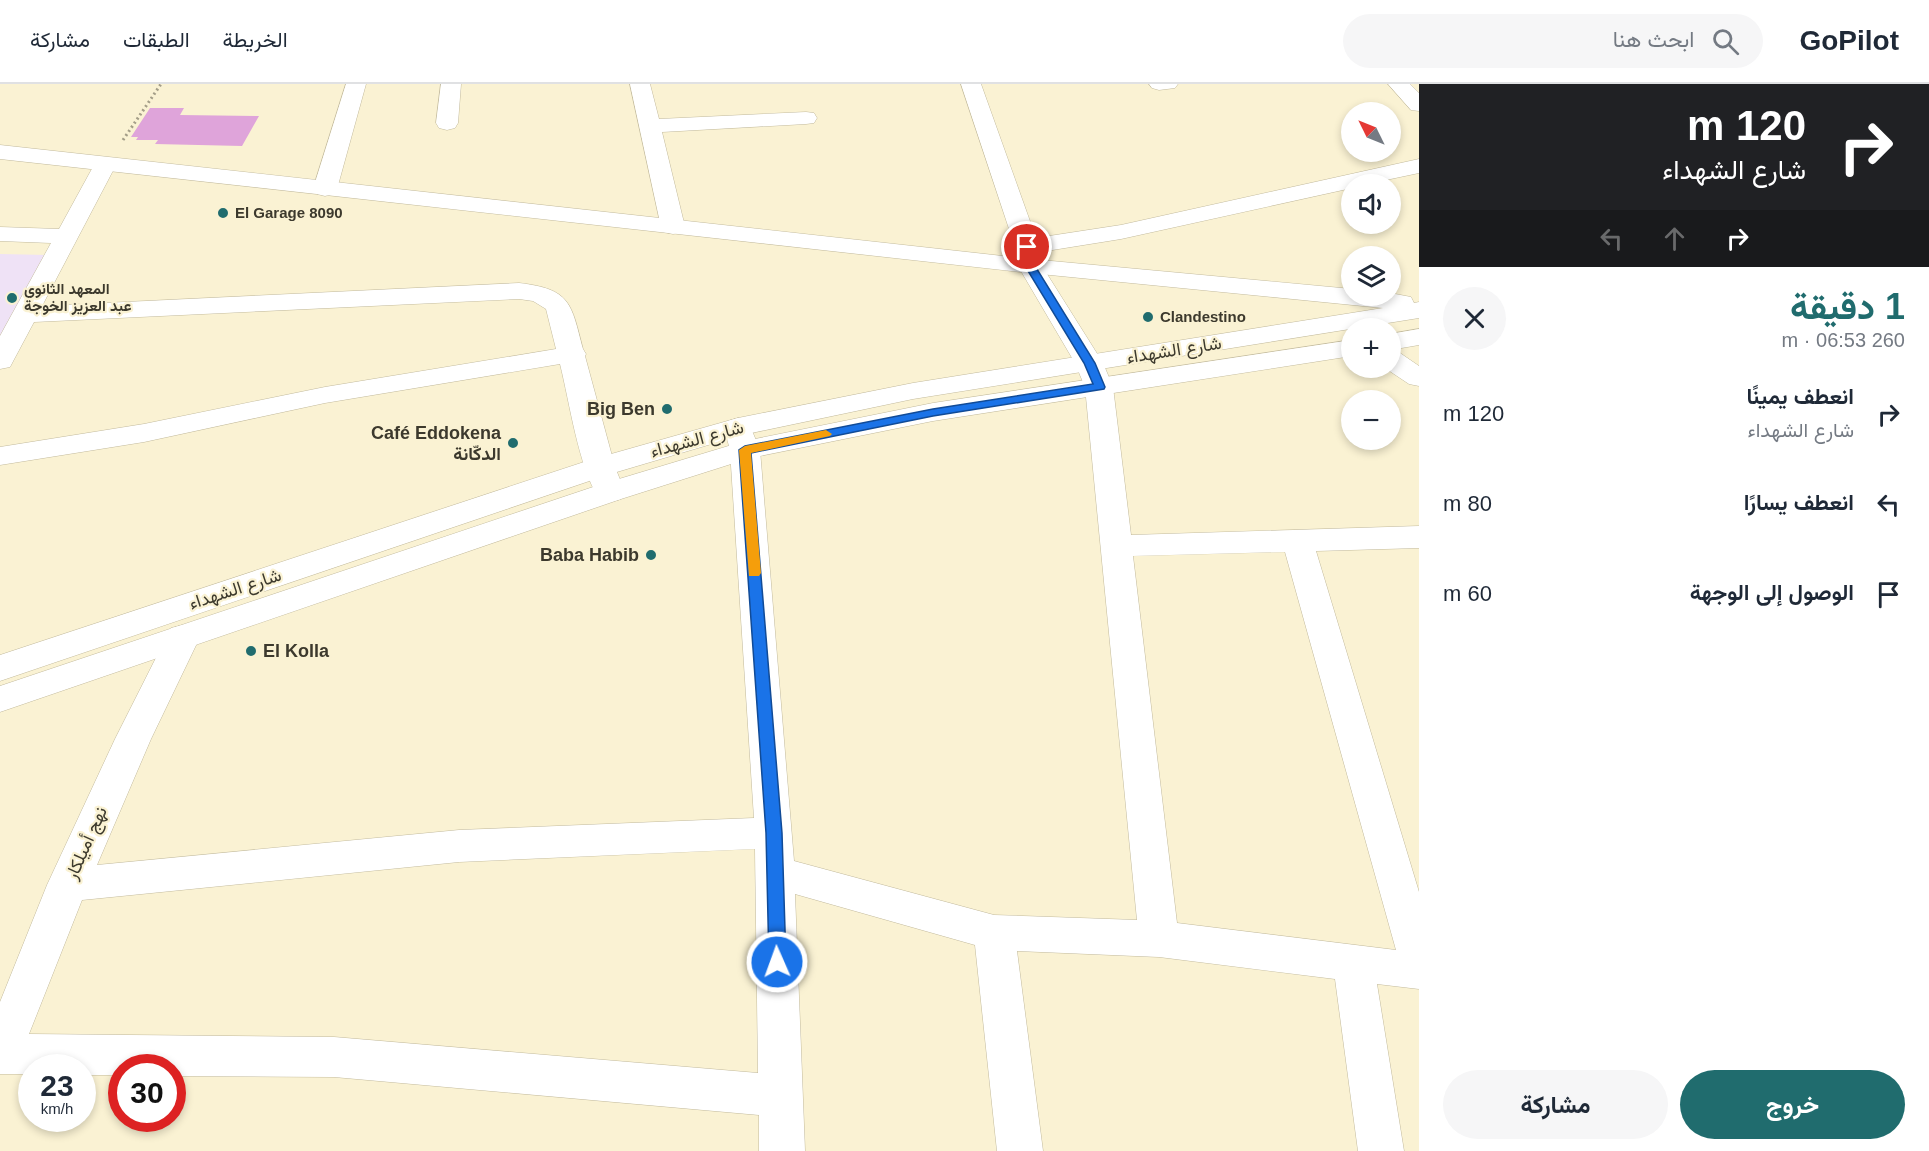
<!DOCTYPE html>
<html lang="ar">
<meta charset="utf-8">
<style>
:root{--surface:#fff;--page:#f6f6f7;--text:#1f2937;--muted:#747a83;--line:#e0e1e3;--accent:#206c6e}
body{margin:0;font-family:Helvetica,Vazirmatn,sans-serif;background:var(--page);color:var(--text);direction:rtl;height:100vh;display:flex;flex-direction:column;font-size:22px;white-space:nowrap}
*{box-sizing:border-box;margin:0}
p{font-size:20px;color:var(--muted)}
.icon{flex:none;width:33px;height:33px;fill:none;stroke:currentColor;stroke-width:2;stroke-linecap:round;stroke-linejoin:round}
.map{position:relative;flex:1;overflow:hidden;direction:ltr}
.panel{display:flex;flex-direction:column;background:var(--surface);width:510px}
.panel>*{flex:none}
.top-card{background:#202124;color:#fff;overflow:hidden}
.needle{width:39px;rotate:313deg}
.tools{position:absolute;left:1341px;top:18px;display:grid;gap:12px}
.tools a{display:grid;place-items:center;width:60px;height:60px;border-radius:50%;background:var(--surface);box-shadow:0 3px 9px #0003;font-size:30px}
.speed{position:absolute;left:18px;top:970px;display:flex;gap:12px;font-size:30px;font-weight:700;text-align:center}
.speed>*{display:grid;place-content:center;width:78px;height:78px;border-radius:50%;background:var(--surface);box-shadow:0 3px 9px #0003;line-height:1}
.speed small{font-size:15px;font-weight:400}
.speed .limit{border:9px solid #d22;background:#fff;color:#111}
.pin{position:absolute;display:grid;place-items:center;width:51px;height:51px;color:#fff;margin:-26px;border:3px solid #fff;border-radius:50%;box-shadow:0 2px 6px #0007}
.me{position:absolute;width:66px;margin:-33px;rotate:358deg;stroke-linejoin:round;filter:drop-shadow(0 0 4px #0008)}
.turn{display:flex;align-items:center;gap:21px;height:126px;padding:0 24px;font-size:27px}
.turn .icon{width:78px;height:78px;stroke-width:2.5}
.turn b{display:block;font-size:42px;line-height:51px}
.lanes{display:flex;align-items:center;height:57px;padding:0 24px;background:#0003;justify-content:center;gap:30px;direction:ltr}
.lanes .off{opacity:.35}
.round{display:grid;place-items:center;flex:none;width:63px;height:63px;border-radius:32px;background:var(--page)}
.summary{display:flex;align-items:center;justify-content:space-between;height:102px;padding:0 24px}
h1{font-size:36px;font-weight:700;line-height:45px;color:var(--accent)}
.button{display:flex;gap:12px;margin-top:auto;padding:12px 24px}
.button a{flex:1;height:69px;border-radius:36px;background:var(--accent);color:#fff;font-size:24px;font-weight:700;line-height:69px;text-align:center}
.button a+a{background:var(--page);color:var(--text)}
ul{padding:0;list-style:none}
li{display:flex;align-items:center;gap:18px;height:90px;padding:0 24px}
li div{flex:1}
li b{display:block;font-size:22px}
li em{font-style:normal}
header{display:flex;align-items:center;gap:36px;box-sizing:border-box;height:84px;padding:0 30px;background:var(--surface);border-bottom:2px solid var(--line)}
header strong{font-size:28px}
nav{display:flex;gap:33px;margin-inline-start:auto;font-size:21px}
.search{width:420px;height:54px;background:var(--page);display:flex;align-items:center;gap:15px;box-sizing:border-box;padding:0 21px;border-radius:33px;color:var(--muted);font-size:22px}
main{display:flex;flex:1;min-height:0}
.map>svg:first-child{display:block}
.education{fill:#efe2f6}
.building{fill:#dfa4da}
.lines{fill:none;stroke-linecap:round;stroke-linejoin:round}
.minor-casing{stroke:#c2ba9d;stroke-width:1}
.tertiary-casing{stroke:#c2ba9d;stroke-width:1}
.path{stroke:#a49e88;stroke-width:3;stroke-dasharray:2 3;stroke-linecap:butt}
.minor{fill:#fff;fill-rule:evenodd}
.tertiary{fill:#fff;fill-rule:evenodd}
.route{fill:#1a73e8;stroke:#114b97;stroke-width:1.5}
.slow{fill:#f59e0b}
.poi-dot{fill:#206c6e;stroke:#faf2d3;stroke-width:2}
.labels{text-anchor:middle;stroke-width:4.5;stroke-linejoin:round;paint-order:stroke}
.far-poi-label{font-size:15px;font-weight:bold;fill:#3c392d;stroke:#faf2d3;text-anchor:start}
.street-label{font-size:18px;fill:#3c392d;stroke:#faf2d3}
.poi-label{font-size:18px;font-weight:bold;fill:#3c392d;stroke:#faf2d3;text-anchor:end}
</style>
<header>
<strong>GoPilot</strong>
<div class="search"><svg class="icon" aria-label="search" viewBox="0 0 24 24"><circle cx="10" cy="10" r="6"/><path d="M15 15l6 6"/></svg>ابحث هنا</div>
<nav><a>الخريطة</a><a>الطبقات</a><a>مشاركة</a></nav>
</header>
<main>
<section class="panel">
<div class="top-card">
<div class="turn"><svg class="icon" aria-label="right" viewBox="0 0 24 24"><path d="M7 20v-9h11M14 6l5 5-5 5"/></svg><div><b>120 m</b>شارع الشهداء</div></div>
<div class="lanes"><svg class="icon off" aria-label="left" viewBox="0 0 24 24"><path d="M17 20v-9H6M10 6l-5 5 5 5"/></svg><svg class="icon off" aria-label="ahead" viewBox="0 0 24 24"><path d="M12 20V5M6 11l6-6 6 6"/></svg><svg class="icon" aria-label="right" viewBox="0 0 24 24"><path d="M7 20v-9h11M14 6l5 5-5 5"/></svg></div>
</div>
<div class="summary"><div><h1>1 دقيقة</h1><p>260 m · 06:53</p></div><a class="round"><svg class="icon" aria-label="close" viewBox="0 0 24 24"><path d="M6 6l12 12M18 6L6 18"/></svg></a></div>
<ul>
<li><svg class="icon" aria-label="right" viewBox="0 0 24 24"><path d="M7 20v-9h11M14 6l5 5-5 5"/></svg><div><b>انعطف يمينًا</b><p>شارع الشهداء</p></div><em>120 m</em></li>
<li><svg class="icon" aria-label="left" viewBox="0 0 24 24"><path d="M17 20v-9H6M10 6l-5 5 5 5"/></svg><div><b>انعطف يسارًا</b></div><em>80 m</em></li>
<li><svg class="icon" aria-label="arrive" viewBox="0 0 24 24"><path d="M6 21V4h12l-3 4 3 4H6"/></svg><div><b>الوصول إلى الوجهة</b></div><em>60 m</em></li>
</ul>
<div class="button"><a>خروج</a><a>مشاركة</a></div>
</section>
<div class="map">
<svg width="1419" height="1067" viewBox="0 0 1419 1067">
<rect width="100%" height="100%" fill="#faf2d3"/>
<path class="education" d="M0,170L48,171L0,257Z"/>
<path class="building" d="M150,24H184L180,31L259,32L242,62L155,60L158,56H136L138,53H131Z"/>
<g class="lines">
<defs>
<path id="minor" d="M346,0H366L337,105L333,110L325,112L317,110L313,105Z
M441,0H461L458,39L455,44L447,46L439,44L436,39Z
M630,0H650L659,35L806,28L814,29L817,34L814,39L806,40L662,48L685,143L682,148L673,150L664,148L661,143Z
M961,0H981L1036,154L1121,141L1419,75V89L1367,100H1352V104L1121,155L1040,168L1042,182L1103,279L1113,303L1131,451L1419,442V464L1316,467L1419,808V905L1377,900L1404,1067H1358L1335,895L1159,873L1017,867L1043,1067H997L975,861L795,810L805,1067H759V1031L334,993L172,992V984H122V991H82V984H32V990H0V918L47,801L115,655L171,544L183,541L195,544L200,553L151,655L97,781L459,746L754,734L730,366L724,343L728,337L738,334L748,337L760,366L794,777L994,831L1137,836L1085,303L1075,279L1018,182L1015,163ZM1285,468L1396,866L1177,839L1133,472ZM755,765L758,989L334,953L29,950L82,816L459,778Z
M1149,0H1178L1175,4L1159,6L1152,4Z
M1388,0H1410L1419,9V27L1411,26Z
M105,74L113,76L116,81L42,222L519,199C571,205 571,219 583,265L586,270L585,272L615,383L625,408L621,415L610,418L599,415C578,381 570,320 560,280L325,319L144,358L0,381V363L144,340L325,303L556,265L546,225L533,217L519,215L34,238L10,283L0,285V252L51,159L0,157V143L59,145L94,81L97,76Z"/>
<path id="tertiary" d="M0,61L1030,175L1352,205V212H1390V209L1411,213L1414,219L1419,218V234L913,315L742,351L610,390L0,597V571L590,376L738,334L913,299L1383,224L1030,189L0,75Z
M1419,245V261L1390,266V250Z
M1352,256V272L933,337L750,374L621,415L0,628V602L599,401L745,357L933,319Z
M1390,267L1400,269L1419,282V302L1409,300L1385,284H1390Z"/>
</defs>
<use href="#minor" class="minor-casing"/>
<use href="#tertiary" class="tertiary-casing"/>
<path class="path" d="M123,56L161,0"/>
<use href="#minor" class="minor"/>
<use href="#tertiary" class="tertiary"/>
</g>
<path class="route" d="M1027,160L1032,163L1035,182L1095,279L1105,303L1104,305L933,332L751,369L782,749L786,878L783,883L777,885L771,883L769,878L766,749L739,366L745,362L933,325L1093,300L1084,279L1025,182L1022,163Z"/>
<path class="slow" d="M826,346L832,350L830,352L751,369L761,489L759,492H749L739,366L745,362Z"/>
<g class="poi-dot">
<circle cx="223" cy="129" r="6"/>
<circle cx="12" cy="214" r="6"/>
<circle cx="1148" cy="233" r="6"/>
<circle cx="667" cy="325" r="6"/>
<circle cx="513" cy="359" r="6"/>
<circle cx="651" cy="471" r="6"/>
<circle cx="251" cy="567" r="6"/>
</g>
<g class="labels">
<g class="far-poi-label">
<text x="235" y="134">El Garage 8090</text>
<text x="24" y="210">المعهد الثانوي<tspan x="24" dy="17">عبد العزيز الخوجة</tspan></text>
<text x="1160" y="238">Clandestino</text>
</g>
<g class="street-label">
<text transform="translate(1174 266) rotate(-9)" y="6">شارع الشهداء</text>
<text transform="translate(697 355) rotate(-15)" y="6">شارع الشهداء</text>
<text transform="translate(235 505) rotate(-18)" y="6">شارع الشهداء</text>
<text transform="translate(86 759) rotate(-66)" y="6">نهج أميلكار</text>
</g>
<g class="poi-label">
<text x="655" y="331">Big Ben</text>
<text x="501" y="355">Café Eddokena<tspan x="501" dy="21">الدكّانة</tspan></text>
<text x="639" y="477">Baba Habib</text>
<text x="263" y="573" text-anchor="start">El Kolla</text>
</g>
</g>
</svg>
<div class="tools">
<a><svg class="needle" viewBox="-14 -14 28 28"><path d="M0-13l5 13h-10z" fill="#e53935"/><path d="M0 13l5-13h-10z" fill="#747a83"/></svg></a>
<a><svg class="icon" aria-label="sound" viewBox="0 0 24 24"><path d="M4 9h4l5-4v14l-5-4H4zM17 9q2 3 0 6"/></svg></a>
<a><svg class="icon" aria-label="layers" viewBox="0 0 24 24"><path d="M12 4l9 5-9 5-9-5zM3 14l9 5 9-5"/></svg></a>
<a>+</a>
<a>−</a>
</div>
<div class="speed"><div>23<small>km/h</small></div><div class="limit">30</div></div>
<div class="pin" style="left:1027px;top:163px;background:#d93025"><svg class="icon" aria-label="arrive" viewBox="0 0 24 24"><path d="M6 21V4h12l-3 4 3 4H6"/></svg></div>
<svg class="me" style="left:777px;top:878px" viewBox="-20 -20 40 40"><circle r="17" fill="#1a73e8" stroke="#fff" stroke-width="3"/><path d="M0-11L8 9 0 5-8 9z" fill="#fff"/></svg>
</div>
</main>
